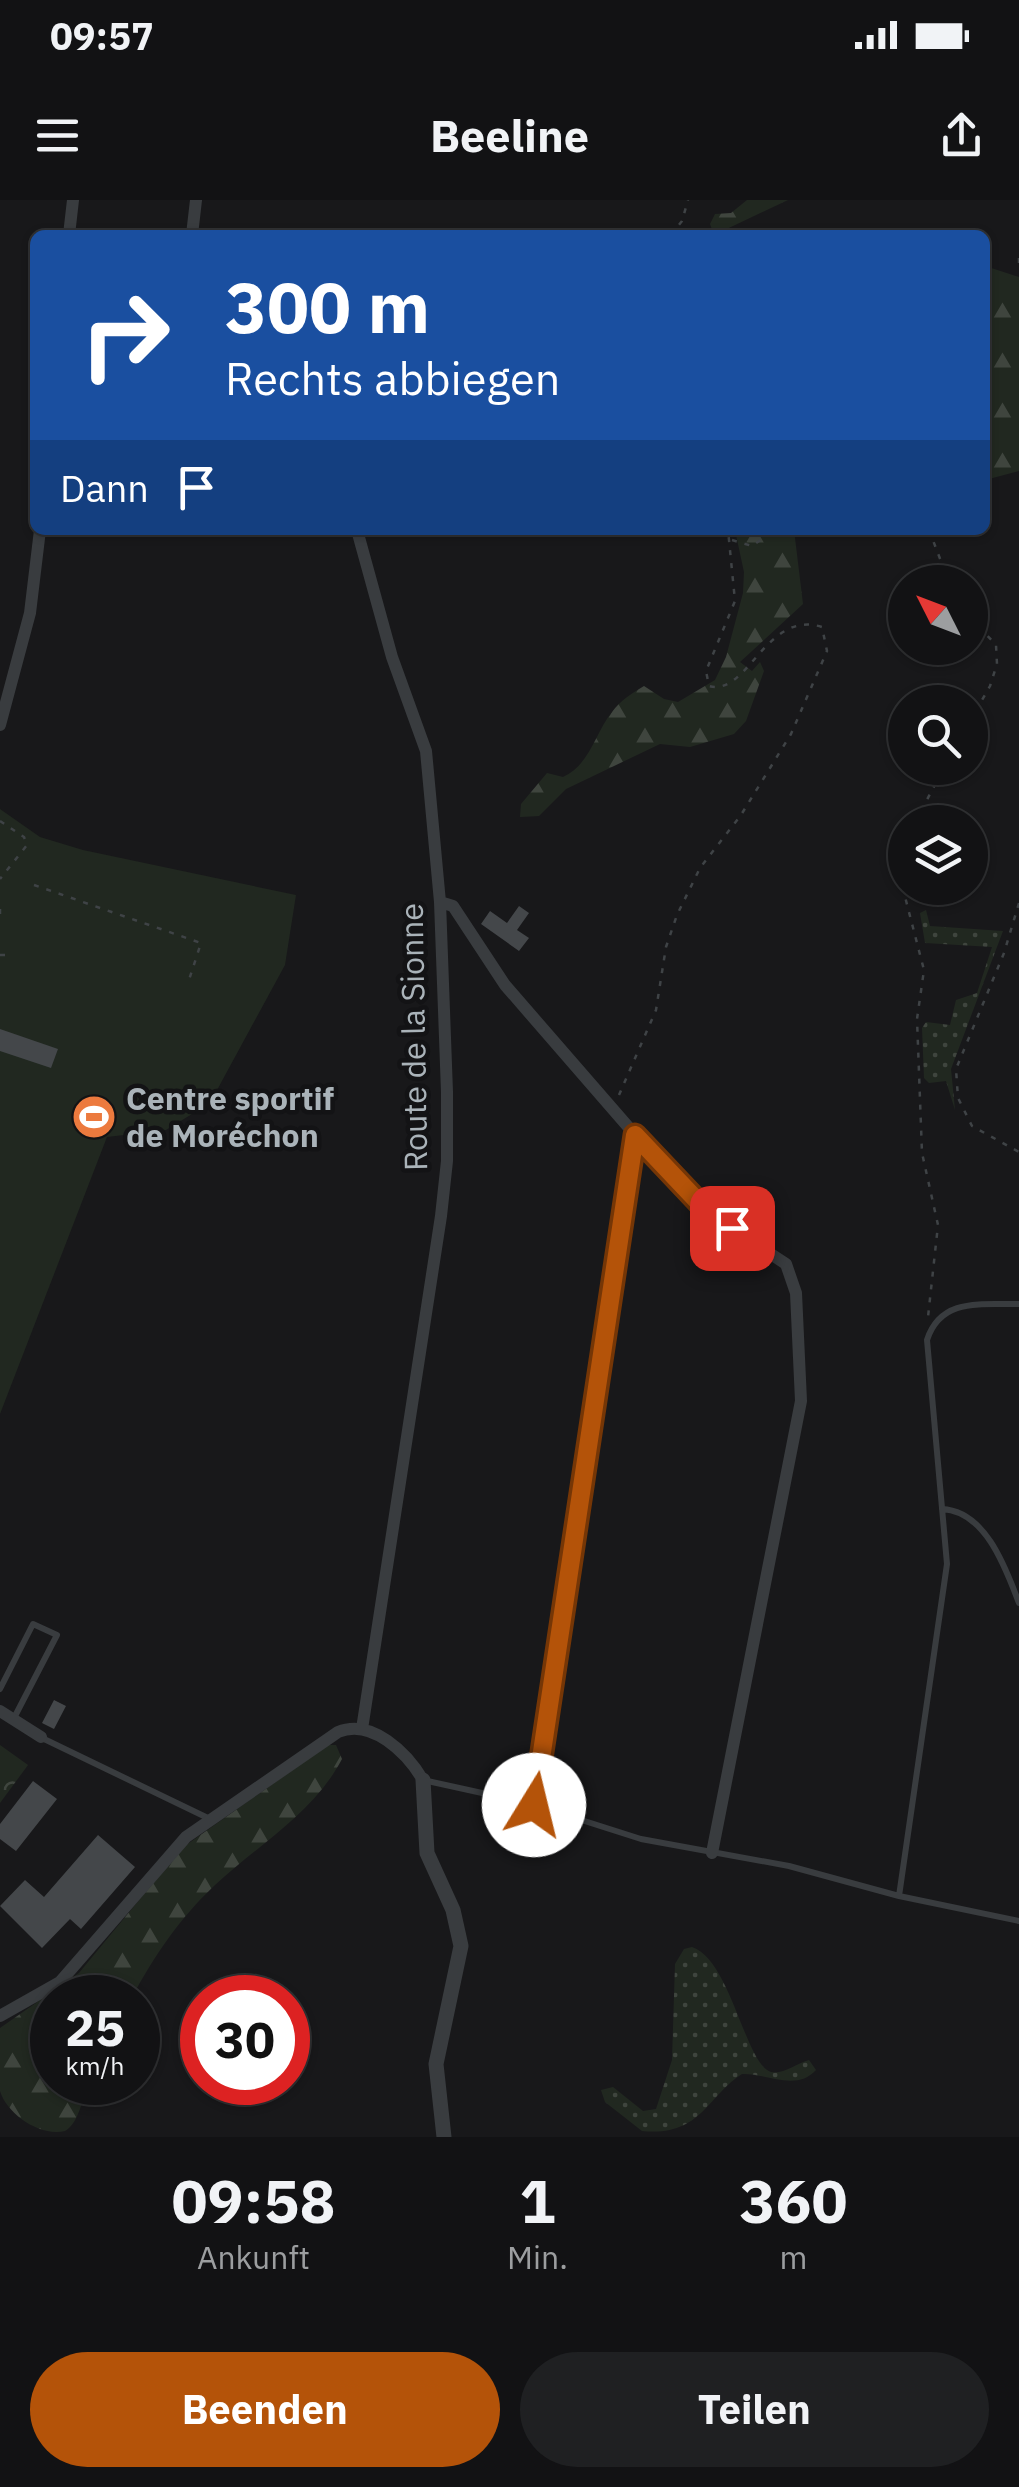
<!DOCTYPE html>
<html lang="de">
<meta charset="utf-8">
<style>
:root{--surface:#121214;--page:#1f2022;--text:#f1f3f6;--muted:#9c9ea0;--line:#313234;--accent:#b45309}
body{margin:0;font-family:"IBM Plex Sans",sans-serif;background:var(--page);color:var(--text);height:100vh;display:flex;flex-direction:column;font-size:38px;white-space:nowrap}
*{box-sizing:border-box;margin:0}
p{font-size:32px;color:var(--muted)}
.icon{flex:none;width:55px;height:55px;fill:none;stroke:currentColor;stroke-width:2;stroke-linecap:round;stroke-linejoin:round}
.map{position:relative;height:1937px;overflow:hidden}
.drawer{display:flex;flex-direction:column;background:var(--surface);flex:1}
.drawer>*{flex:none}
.banner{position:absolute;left:30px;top:30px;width:960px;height:305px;border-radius:15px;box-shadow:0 2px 8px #0004,0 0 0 2px var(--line);background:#1a4fa0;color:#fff;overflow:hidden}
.needle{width:65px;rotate:312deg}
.tools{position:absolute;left:888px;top:365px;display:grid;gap:20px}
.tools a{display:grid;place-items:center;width:100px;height:100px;border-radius:50%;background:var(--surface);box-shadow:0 2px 8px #0004,0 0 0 2px var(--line);font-size:50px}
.speed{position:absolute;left:30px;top:1775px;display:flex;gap:20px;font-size:50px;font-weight:700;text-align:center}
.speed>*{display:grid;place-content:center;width:130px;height:130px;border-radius:50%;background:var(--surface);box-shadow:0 2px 8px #0004,0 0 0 2px var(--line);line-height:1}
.speed small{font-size:25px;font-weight:400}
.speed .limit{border:15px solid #d22;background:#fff;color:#111}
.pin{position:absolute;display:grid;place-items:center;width:85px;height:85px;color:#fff;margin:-42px;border-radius:20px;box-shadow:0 5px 15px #0006}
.me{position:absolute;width:110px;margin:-55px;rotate:9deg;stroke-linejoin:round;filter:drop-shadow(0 0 8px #0008)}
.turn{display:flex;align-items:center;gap:35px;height:210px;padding:0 30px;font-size:45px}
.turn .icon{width:130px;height:130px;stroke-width:2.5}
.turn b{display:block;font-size:70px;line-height:85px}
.then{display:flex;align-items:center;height:95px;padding:0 30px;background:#0003;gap:20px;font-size:38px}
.eta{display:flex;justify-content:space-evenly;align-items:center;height:170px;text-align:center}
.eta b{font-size:60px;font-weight:800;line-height:70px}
.action{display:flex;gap:20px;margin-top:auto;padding:20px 30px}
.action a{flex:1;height:115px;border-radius:60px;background:var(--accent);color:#fff;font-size:40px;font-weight:800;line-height:115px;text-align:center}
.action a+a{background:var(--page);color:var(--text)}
.status{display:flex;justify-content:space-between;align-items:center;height:70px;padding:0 50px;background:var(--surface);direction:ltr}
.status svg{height:28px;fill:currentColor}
header{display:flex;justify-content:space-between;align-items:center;height:130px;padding:0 30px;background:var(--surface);font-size:45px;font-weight:800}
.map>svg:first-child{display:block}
.grass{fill:url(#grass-dots)}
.forest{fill:url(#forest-firs)}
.park{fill:url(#park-crowns)}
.pitch{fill:#212820}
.building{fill:#44474a}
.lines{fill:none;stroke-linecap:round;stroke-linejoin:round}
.path{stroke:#3f4346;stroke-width:2.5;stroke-dasharray:5 8;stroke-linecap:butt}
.service{stroke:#393c3f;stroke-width:6}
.minor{stroke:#393c3f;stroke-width:12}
.tertiary{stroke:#393c3f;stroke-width:15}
.route-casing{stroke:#753606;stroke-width:25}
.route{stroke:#b45309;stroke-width:18}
.labels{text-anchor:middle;stroke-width:9;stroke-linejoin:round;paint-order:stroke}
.street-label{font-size:32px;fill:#aab3b9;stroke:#131315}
.poi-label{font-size:32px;font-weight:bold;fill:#aab3b9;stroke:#131315;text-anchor:start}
</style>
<div class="status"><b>09:57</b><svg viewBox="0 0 49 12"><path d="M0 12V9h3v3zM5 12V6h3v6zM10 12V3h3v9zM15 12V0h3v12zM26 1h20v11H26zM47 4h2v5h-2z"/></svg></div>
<header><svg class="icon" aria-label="menu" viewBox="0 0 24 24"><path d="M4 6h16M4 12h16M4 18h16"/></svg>Beeline<svg class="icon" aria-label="share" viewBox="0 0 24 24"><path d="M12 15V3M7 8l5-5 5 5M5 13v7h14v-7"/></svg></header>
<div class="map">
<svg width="1019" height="1937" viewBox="0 0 1019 1937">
<defs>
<pattern id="grass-dots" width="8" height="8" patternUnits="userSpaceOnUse" patternTransform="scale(2.5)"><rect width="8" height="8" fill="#212820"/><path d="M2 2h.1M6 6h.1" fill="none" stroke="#3f453e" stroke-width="1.8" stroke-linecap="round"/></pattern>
<pattern id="forest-firs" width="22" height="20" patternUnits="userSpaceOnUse" patternTransform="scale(2.5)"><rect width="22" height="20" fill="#212820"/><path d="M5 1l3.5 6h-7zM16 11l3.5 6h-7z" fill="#3f453e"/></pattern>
<pattern id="park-crowns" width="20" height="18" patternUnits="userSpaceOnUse" patternTransform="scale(2.5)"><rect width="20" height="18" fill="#212820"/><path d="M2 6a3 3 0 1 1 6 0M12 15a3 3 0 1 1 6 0" fill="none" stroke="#3f453e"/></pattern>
</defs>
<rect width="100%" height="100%" fill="#18181a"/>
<path class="grass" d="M926,710L930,726L1003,731L951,869L955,910L946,881L929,883L924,878L922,828L926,822L950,825L956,800L977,793L992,747L925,743L920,713Z
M692,1747C731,1760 745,1864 771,1872C782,1875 798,1863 809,1860L816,1870C796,1892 767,1873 742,1874C707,1896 701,1937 642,1931L605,1902L601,1890L613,1887L643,1911L656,1909L672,1860L675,1764L684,1749Z"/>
<path class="forest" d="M747,0H788L714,35L710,24L715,14L731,13Z
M985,66L1019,77V271L985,280Z
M735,330H794L803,404L740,462L752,471L760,462L764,471L746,521L734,534L690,547L660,544L566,589L539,616L520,617L521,604L547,573L563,577C590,565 595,533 612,512C620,501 632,493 644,486L664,499L678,502L715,480L726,457L743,393L744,372Z
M328,1545H336L342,1559C313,1614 260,1643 215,1685C179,1719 155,1755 132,1797L52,1798V1882L89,1883C82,1897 80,1922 65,1931C40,1937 7,1914 0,1891C0,1873 0,1847 0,1828L79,1773L182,1648Z"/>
<path class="park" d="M0,1545L28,1565L0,1603Z"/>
<path class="pitch" d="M0,609L40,637L83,650L296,695L285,765L210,903L166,930L107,937L0,1214Z"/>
<path class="building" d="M519,706L529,713L517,730L529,738L519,751L481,724L490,711L507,723Z
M0,829L58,849L51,868L0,851Z
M54,1500L66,1506L54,1529L42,1523Z
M33,1581L57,1599L16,1651L0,1639V1624Z
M98,1635L135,1667L81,1729L70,1719L42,1748L0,1706L25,1680L44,1697Z"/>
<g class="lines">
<path class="path" d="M671,35L682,21L688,0
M1019,58V69
M929,330L949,382
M732,340L752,346L775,330
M970,417L996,445L997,464L990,486L970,521
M0,621L24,637L27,645L0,679
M915,622L944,568
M905,674L903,689L924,770L917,819L922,953L938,1025L928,1117
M34,685L201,743L188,783
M1019,703L1004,753L956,869L958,898L972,926L1019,952
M0,709V719
M0,755H9
M619,895L656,810L666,747L677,715L700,668L741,615L791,534L827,451L822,427C766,409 748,497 709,486L706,471L735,401L728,330"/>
<path class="service" d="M942,1309C986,1311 1006,1369 1019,1403
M0,1489L33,1424L57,1435L14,1518
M42,1538L210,1619
M423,1580L528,1603L641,1639L789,1666L899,1696L1019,1721
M899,1696L947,1364L927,1140C941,1097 982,1105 1019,1104"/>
<path class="minor" d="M69,35L73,0
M192,35L196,0
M357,330L392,457L426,551L440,702L447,892V961L441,1016L362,1529
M0,525L30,413L40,330
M440,702L453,706L505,785L650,952L709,1013L786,1064L796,1093L801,1201L712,1653
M0,1511L41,1537
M535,1605L635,935
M0,1816L60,1782L186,1637L338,1532C372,1518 407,1553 423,1580"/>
<path class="tertiary" d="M423,1580L427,1653L453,1710L461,1746L436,1864L444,1937"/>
</g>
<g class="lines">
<defs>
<path id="route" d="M534,1605L635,935L704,1008L732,1028"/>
</defs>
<use href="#route" class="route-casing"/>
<use href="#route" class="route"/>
</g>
<defs>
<symbol id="stadium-disc" viewBox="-11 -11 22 22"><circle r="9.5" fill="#ec7a3e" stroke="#131315"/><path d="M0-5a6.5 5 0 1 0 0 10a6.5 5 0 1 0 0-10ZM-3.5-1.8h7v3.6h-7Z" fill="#fff"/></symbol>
</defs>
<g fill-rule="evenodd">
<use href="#stadium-disc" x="69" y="892" width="50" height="50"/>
</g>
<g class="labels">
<g class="street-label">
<text transform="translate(414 837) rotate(-91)" y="11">Route de la Sionne</text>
</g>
<g class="poi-label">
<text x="126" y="910">Centre sportif<tspan x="126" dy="37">de Moréchon</tspan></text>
</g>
</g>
</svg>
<div class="tools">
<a><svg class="needle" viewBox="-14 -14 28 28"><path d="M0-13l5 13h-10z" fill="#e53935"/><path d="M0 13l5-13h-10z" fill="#9c9ea0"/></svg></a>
<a><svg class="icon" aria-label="search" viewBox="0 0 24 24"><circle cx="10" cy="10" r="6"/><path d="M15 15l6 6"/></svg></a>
<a><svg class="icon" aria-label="layers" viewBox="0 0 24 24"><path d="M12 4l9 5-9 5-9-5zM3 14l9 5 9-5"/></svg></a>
</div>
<div class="speed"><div>25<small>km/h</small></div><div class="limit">30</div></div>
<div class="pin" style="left:732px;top:1028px;background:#d93025"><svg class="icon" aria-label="arrive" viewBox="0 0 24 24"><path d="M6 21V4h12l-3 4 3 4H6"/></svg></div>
<svg class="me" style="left:534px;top:1605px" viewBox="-20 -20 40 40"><circle r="19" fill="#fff"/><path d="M0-13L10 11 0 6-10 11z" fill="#b45309"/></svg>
<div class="banner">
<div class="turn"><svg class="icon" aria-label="right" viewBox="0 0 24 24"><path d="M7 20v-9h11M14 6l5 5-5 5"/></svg><div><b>300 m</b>Rechts abbiegen</div></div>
<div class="then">Dann<svg class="icon" aria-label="arrive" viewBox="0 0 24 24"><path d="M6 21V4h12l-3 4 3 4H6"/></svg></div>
</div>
</div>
<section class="drawer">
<div class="eta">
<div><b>09:58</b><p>Ankunft</p></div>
<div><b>1</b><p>Min.</p></div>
<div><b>360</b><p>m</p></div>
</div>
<div class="action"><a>Beenden</a><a>Teilen</a></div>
</section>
